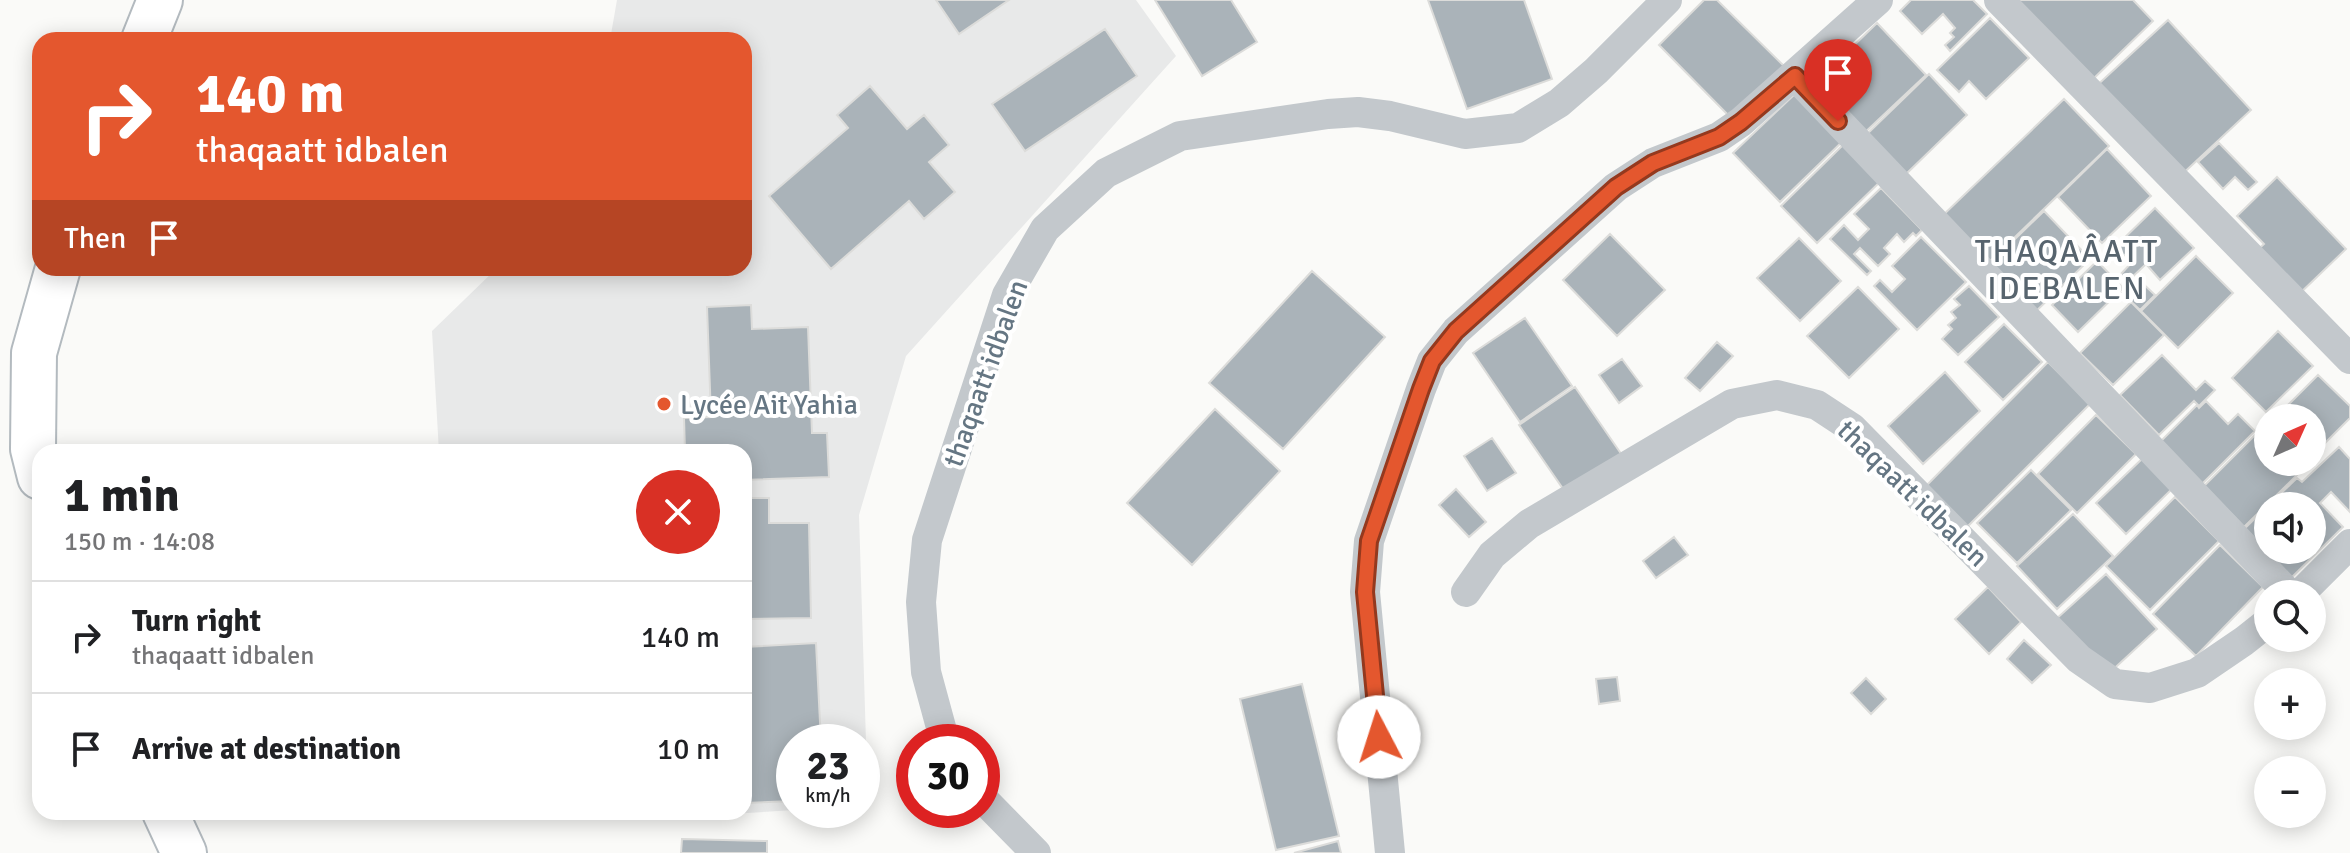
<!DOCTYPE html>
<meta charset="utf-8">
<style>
:root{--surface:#fff;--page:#f6f6f6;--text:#202124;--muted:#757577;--line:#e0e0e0}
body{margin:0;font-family:Signika,sans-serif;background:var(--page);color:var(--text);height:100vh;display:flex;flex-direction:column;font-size:30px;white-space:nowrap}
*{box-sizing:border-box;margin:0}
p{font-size:26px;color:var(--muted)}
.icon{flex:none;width:44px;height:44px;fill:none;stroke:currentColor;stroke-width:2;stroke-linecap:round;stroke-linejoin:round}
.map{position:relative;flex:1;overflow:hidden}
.panel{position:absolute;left:32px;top:444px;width:720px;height:376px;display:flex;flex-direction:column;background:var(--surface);border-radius:24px;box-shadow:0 4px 20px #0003}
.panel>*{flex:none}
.guide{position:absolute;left:32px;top:32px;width:720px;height:244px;border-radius:24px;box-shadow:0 4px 20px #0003;background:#e4572e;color:#fff;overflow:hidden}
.needle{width:52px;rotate:45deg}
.buttons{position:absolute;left:2254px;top:404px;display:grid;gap:16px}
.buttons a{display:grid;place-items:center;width:72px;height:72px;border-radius:50%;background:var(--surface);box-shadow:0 4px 20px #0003;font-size:40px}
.speed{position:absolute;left:776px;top:724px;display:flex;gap:16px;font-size:40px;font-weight:700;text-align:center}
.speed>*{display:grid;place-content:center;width:104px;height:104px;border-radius:50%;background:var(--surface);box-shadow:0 4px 20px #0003;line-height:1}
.speed small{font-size:20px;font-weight:400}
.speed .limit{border:12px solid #d22;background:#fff;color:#111}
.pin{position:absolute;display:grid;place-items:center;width:68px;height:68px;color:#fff;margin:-82px -34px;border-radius:50% 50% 50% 0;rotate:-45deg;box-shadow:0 0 8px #0007}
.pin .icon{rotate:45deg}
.me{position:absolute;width:88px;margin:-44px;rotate:355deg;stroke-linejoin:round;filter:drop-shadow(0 0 6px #0008)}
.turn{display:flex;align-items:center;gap:28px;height:168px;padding:0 32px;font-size:36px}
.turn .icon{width:104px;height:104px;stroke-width:2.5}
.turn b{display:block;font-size:56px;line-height:68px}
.then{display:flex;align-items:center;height:76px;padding:0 32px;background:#0003;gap:16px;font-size:30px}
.round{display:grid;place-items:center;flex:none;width:84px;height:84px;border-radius:42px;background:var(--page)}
.headline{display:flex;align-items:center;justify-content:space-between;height:136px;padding:0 32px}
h1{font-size:48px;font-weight:700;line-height:60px}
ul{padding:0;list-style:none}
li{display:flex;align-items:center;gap:24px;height:112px;padding:0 32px;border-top:2px solid var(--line)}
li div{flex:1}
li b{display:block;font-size:30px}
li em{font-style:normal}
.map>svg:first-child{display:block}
.built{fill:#e8e9e9}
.building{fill:#aab3b9;stroke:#dcdcda;stroke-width:2;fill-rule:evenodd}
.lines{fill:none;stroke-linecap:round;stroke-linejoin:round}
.secondary-casing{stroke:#b3babf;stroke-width:48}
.minor{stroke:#c3c8cc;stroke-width:30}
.secondary{stroke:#fff;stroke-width:44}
.route-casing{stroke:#94391e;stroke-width:20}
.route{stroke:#e4572e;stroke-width:14}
.poi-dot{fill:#e4572e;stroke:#fff;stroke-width:3}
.labels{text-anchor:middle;stroke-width:8;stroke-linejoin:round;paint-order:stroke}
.street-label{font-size:28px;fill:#657683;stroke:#fff}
.poi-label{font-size:28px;fill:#657683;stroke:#fff;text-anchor:start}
.quarter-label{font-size:32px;letter-spacing:2px;fill:#57646e;stroke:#fff}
</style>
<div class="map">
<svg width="2350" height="853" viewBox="0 0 2350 853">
<rect width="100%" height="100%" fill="#fafaf8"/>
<path class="built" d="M617,0H1136L1176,56L906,356L859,515L868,806H862V742H794L795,810L631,820L626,812H744V452H439L432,331L497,268H744V40H610Z"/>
<path class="building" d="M936,0H1009L959,34Z
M1155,0H1231L1257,42L1202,76Z
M1428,0H1524L1552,79L1467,109Z
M1704,0H1717L1787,69L1734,121L1659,45Z
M1911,0H1973L1987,14L1950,51L1945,45L1954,37L1950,33L1955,28L1943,14L1922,34L1900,11Z
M2011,0H2133L2153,21L2089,83Z
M1990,18L2029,58L1986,99L1969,81L1959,92L1937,70Z
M2168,20L2251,110L2177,179L2093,89Z
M1877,23L1926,75L1860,137L1812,86Z
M1105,29L1137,76L1025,151L992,104Z
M1929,74L1967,115L1904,176L1865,136Z
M870,86L907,129L924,115L949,145L929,162L955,192L924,219L909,201L831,269L769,196L848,128L837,115Z
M1798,91L1845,139L1780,202L1733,153Z
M2064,99L2109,146L1985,266L1939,219Z
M1846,142L1883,179L1817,243L1781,206Z
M2219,143L2257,182L2248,190L2235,177L2223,189L2198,162Z
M2107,149L2151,196L2102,243L2058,197Z
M2277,177L2346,249L2295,298L2253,254L2264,244L2237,216Z
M1881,188L1922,230L1916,236L1913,233L1904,242L1897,234L1884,248L1890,254L1878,266L1860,248L1854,254L1871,271L1867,275L1830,239L1844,225L1858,240L1869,229L1854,214Z
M2155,208L2194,248L2160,280L2146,264L2126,283L2119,276L2134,260L2127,253L2121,258L2112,250Z
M2044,211L2090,259L2029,318L1983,270Z
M1610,234L1665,290L1617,336L1563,280Z
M1921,237L1966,282L1917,330L1874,286L1880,280L1892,292L1905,279L1892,266Z
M1799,238L1841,281L1800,321L1757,278Z
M2196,256L2233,293L2178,348L2141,311Z
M2097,261L2123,288L2078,332L2052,305Z
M1312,271L1385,337L1283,449L1209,383Z
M2137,278L2155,295L2140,310L2122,293Z
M1969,286L1999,317L1958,355L1942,339L1952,329L1948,325L1956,318L1951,312L1960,305L1954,299Z
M1858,287L1899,329L1849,378L1807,336Z
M2131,302L2164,335L2113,385L2080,353Z
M751,305L752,329L808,327L812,433H827L829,477L744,480V452H685L684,418L711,417L707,307Z
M1525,318L1572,386L1520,422L1473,353Z
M2004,324L2042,362L2003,400L1965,362Z
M2278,331L2313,366L2266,412L2232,378Z
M1717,342L1733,356L1700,391L1685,378Z
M2162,355L2196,390L2205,381L2215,390L2199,406L2194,401L2159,435L2120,395Z
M1622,359L1642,386L1619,403L1599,375Z
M2048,362L2090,404L1966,528L1925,487Z
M1945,372L1980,411L1923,464L1888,426Z
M2318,375L2350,406V418L2312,456V418H2275Z
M1575,387L1624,458L1568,496L1519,425Z
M2206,401L2228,424L2238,414L2255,431L2202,484L2160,442L2197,405L2199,408Z
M1215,409L1280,471L1192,565L1127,503Z
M2096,415L2136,454L2077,513L2038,474Z
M2257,433L2268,444V462H2286L2298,474L2244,527L2204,486Z
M1492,438L1516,473L1487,491L1464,456Z
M2339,447L2350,459V512L2331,492L2320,503L2343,527L2289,580L2242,531L2297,478L2302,482ZM2268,506H2312V550H2268Z
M2144,457L2174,487L2126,534L2096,503Z
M2031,470L2071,510L2017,563L1977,523Z
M1456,489L1486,522L1469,537L1439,505Z
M2175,497L2219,541L2150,610L2106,566Z
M744,498H769V523H809L811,618L744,619Z
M2073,514L2113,556L2057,609L2017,566Z
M1674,537L1688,555L1656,578L1643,561Z
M2220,545L2263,587L2196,656L2153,614Z
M2106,574L2157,629L2106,676L2055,620Z
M1988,587L2021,622L1989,654L1955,619Z
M2024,640L2051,665L2032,683L2007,659Z
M816,643L821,742H794V801L744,803V647Z
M1617,677L1620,701L1599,704L1596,679Z
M1866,678L1886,699L1871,714L1851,693Z
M1302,684L1339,836L1276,850L1240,699Z
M682,839L767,841V853H681Z
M1338,841L1341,853H1294Z"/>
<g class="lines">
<defs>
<path id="secondary" d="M144,40L160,0
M40,477L33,449L34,353L58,268
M165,812L184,853"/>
</defs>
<use href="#secondary" class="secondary-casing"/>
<path class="minor" d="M1999,0L2350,359
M1795,76L2289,594
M1466,592L1492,555L1529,524L1732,404L1777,395L1817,405L1852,428L2079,659L2115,684L2150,688L2197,673L2244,641L2268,622
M2300,594L2350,544
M945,742L926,672L921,602L927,540L1007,295L1045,229L1106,173L1180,136L1328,114L1358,112L1390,116L1465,134L1518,128L1559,103L1596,71L1667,0
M982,798L1036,853
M1390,853L1365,592L1369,541L1421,389L1432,361L1456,331L1616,187L1653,163L1719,137L1741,122L1878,0"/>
<use href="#secondary" class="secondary"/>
</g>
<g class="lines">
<defs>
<path id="route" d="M1379,737L1365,592L1369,541L1421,389L1432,361L1456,331L1616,187L1653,163L1719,137L1741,122L1795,76L1838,121"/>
</defs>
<use href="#route" class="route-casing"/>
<use href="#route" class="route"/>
</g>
<circle class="poi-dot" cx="664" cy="404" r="8"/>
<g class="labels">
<g class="street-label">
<text transform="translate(985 373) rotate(-70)" y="10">thaqaatt idbalen</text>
<text transform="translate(1913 493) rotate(44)" y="10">thaqaatt idbalen</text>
</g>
<g class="poi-label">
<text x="680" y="414">Lycée Ait Yahia</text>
</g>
<g class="quarter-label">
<text x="2067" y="262">THAQAÂATT<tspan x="2067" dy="37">IDEBALEN</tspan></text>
</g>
</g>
</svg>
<div class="buttons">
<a><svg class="needle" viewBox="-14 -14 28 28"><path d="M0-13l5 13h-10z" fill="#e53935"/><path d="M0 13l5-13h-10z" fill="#757577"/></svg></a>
<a><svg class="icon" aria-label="sound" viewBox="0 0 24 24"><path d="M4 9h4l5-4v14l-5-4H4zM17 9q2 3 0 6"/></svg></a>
<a><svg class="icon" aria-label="search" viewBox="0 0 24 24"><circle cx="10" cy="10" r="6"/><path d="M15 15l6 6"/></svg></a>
<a>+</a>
<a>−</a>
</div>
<div class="speed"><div>23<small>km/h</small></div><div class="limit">30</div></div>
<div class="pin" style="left:1838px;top:121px;background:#d93025"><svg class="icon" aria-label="arrive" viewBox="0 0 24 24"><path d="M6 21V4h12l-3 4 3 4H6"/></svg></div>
<svg class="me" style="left:1379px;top:737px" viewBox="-20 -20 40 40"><circle r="19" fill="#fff"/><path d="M0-13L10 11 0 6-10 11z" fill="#e4572e"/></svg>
<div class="guide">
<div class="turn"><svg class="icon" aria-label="right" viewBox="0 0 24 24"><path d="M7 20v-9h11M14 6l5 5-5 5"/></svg><div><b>140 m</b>thaqaatt idbalen</div></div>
<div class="then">Then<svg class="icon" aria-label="arrive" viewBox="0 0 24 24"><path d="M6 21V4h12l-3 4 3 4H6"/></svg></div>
</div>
<section class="panel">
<div class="headline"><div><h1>1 min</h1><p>150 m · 14:08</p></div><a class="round" style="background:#d93025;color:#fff"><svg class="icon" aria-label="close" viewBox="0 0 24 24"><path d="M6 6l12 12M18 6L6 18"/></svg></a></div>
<ul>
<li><svg class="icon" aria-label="right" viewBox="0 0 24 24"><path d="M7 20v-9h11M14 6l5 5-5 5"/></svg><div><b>Turn right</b><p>thaqaatt idbalen</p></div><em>140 m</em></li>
<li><svg class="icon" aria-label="arrive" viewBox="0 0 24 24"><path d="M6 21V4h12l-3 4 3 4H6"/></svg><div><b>Arrive at destination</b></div><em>10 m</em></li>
</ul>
</section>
</div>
